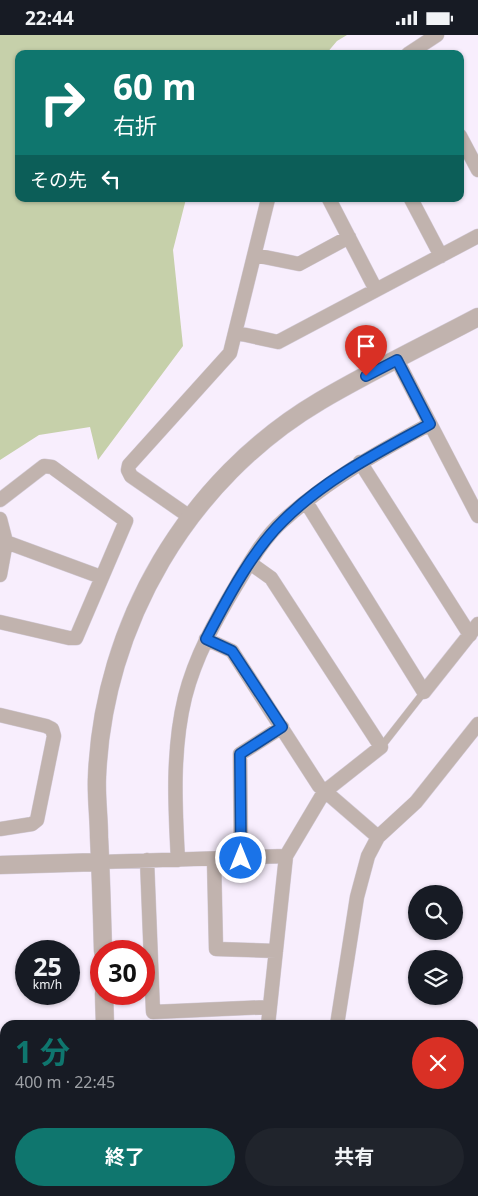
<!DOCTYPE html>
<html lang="ja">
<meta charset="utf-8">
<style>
:root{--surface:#171b24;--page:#20242c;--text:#f1f3f6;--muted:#9ea1a6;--accent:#0f766e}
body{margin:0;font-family:"Noto Sans","Noto Sans JP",sans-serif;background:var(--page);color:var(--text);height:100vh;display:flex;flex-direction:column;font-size:19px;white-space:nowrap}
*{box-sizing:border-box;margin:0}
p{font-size:16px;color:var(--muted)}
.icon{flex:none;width:28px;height:28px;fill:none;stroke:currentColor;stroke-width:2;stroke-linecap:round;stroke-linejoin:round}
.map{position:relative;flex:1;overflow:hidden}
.details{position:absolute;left:0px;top:985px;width:479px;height:176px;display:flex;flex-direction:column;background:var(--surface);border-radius:15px 15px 0 0;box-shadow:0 1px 4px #0004}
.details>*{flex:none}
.hud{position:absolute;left:15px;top:15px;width:449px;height:152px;border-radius:10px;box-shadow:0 1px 4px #0004;background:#0f766e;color:#fff;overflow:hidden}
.buttons{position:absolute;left:408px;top:850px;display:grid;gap:10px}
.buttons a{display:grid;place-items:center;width:55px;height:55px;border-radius:50%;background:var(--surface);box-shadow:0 1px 4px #0004;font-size:25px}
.speed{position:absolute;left:15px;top:905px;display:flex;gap:10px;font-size:25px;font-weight:700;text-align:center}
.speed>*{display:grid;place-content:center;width:65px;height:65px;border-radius:50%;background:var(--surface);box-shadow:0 1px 4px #0004;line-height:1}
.speed small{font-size:12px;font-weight:400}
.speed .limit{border:8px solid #d22;background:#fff;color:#111}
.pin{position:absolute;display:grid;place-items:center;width:42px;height:42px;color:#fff;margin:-51px -21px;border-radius:50% 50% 50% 0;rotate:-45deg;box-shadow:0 0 5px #0007}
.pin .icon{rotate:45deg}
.me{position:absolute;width:55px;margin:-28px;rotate:0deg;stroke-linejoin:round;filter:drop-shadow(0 0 4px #0008)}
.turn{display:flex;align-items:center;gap:18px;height:105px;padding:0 15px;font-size:22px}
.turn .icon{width:65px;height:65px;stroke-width:2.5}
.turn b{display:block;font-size:35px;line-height:42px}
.then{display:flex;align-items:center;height:48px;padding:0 15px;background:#0003;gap:10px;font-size:19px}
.round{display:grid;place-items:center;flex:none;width:52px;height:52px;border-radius:26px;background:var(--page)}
.summary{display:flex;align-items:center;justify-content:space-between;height:85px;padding:0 15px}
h1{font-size:30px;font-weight:700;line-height:38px;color:var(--accent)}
.action{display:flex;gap:10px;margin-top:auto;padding:10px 15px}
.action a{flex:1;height:58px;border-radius:30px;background:var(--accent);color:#fff;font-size:20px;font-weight:700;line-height:58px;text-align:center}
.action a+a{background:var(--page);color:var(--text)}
.status{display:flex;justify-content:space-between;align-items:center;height:35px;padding:0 25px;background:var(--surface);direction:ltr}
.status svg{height:14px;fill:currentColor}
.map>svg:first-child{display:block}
.green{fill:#c6d0aa}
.water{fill:#95dde2;stroke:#71a2a8}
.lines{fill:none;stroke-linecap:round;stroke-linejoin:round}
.service-casing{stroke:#d5ccd9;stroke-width:8}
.minor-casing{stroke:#d5ccd9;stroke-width:15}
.tertiary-casing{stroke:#d5ccd9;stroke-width:19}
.service{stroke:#c1b3ae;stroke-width:7}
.minor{stroke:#c1b3ae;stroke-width:14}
.tertiary{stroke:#c1b3ae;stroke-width:18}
.route-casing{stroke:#114b97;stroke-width:12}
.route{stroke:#1a73e8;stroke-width:9}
</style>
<div class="status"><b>22:44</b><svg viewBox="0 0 49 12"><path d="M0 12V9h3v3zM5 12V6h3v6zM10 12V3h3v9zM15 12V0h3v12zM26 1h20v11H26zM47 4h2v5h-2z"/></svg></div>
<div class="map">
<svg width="478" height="1161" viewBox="0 0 478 1161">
<rect width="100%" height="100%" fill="#f8eefd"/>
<path class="green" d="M0,0H347L337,6L326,19H19V164H186L173,215L183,311L98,425L90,392L39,400L0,425Z"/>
<path class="water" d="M474,1113L478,1115V1161H313V1156H474Z"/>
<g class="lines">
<defs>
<path id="service" d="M381,712L424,657"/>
<path id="minor" d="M408,19L437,0
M460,101L478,135
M329,164L376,255
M411,164L441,221
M255,220L299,229L349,202
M237,298L278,307L478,201
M397,325L478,481
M360,427L470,600
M0,465L44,431L52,432L126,486L76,603H69L0,587
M306,467L424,657L478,589
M190,482L131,441L128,435L129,430L230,318L268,164
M0,484L6,507L0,540
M6,507L101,542
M250,528L271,543L381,712L324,757L286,821L268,990
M206,604L232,616L319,751L378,802
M0,680L46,691L52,694L54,701L37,785L32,789L0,794
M241,823L240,719L282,692
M214,824L216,914L276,916
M147,825L153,977L270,972
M178,825C175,771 172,715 185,662C195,622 216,584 237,549C250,527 265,501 284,485C328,445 378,417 430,389
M100,827L286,821
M337,990L357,862L368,821L378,802L416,767L478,689
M31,1156V1161
M163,1156V1161
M231,1156V1161
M268,1156V1161"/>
<path id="tertiary" d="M0,830L100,827
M103,916C102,878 101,840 99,802C99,782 96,762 97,742C103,589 188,444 320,366C371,336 425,310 478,282
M104,959L105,990
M110,1156V1161"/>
</defs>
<use href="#service" class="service-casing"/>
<use href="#minor" class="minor-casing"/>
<use href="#tertiary" class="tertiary-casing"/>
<use href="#service" class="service"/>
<use href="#minor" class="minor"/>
<use href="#tertiary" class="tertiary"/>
</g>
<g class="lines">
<defs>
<path id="route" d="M241,823L240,719L282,692L232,616L206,604C226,566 252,516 283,486C325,444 379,417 430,389L397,325L366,341"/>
</defs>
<use href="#route" class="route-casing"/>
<use href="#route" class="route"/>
</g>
</svg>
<div class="buttons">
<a><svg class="icon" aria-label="search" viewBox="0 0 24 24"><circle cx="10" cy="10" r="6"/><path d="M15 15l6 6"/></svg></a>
<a><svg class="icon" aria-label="layers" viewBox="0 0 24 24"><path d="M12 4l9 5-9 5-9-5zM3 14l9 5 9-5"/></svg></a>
</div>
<div class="speed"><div>25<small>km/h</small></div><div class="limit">30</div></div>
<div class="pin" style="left:366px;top:341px;background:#d93025"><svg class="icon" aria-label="arrive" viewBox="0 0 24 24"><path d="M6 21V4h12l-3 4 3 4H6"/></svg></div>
<svg class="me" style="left:241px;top:823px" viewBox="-20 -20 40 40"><circle r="17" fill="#1a73e8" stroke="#fff" stroke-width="3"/><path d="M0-11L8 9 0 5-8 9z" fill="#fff"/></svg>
<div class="hud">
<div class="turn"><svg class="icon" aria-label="right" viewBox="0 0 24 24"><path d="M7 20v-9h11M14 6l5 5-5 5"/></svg><div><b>60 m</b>右折</div></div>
<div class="then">その先<svg class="icon" aria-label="left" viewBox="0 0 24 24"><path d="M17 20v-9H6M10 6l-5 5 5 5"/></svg></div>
</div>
<section class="details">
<div class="summary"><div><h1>1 分</h1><p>400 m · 22:45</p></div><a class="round" style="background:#d93025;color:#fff"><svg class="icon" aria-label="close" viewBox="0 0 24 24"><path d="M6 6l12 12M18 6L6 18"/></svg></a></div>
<div class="action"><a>終了</a><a>共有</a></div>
</section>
</div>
